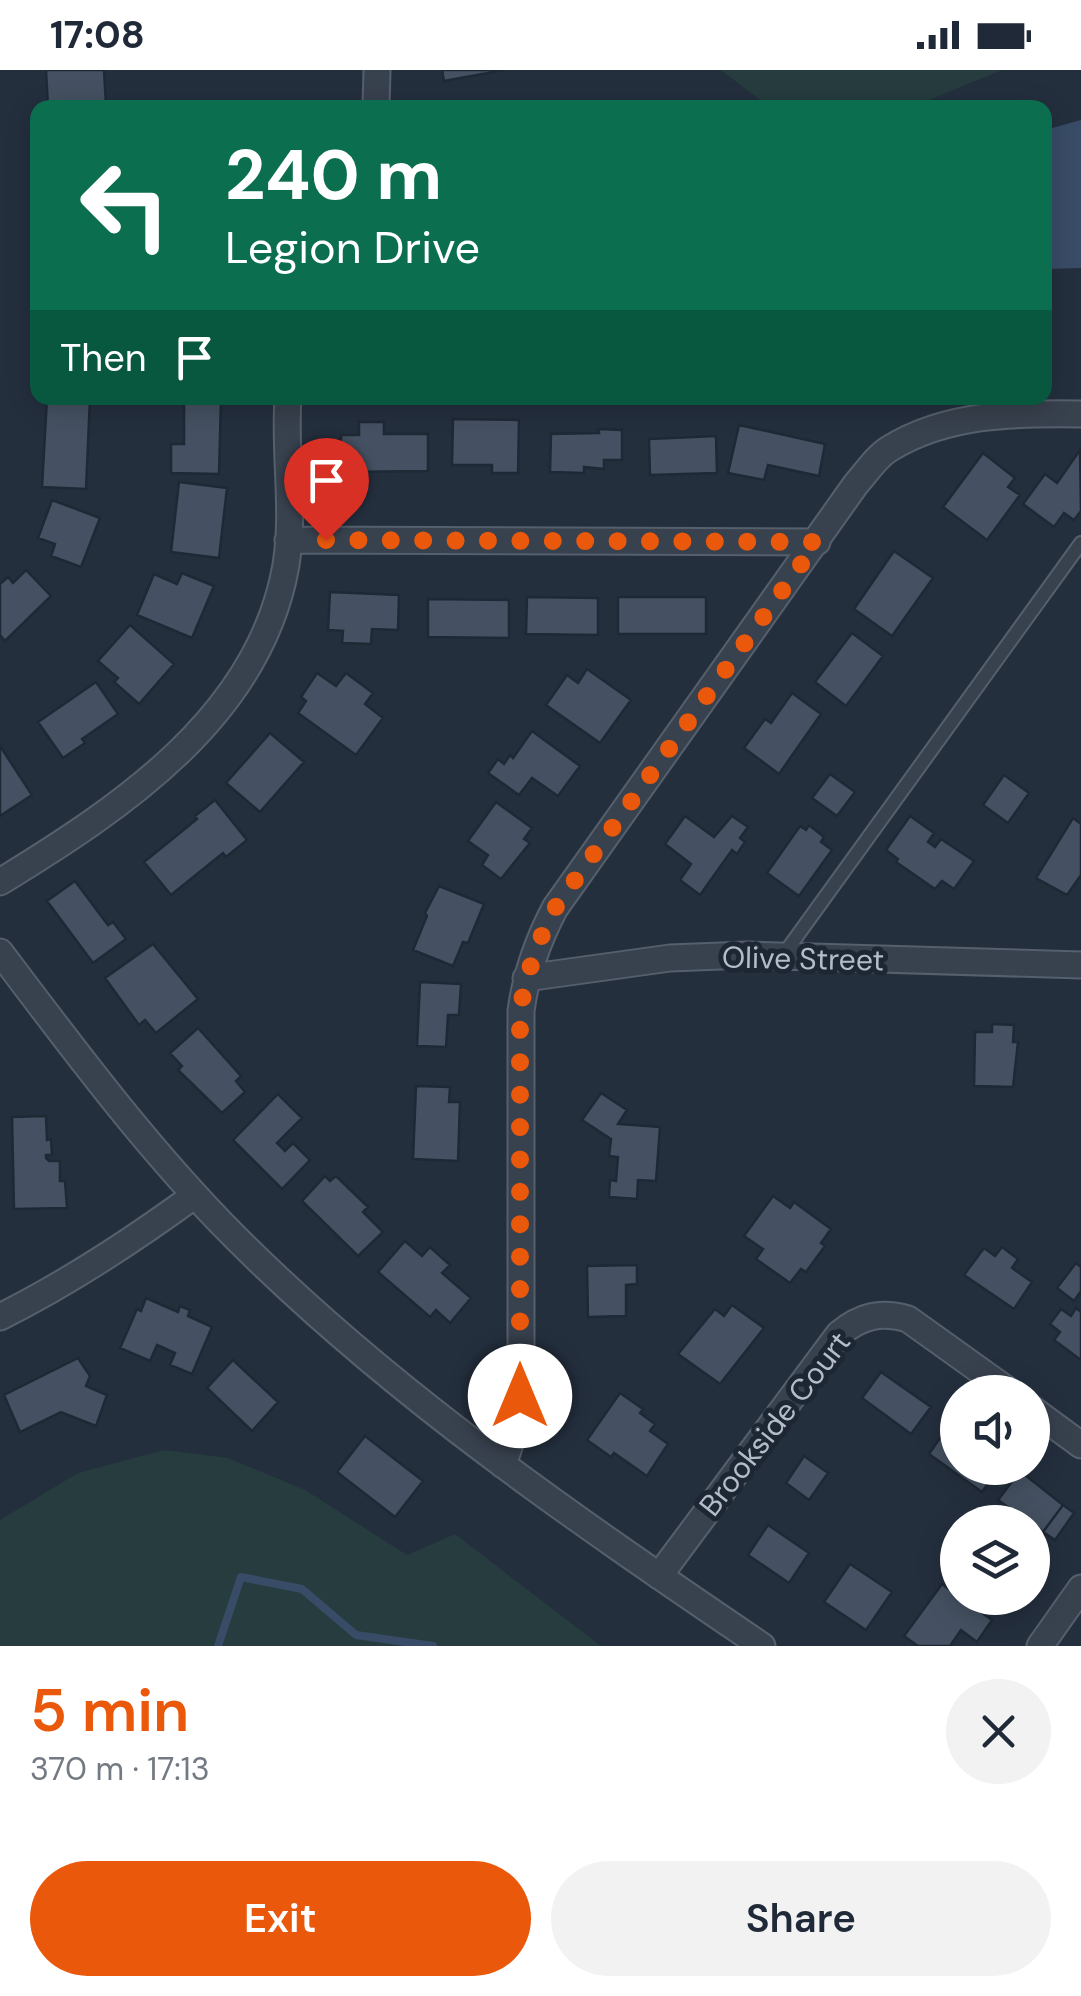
<!DOCTYPE html>
<meta charset="utf-8">
<style>
:root{--surface:#fff;--page:#f2f2f3;--text:#1f2937;--muted:#747a83;--accent:#ea580c}
body{margin:0;font-family:"DM Sans",sans-serif;background:var(--page);color:var(--text);height:100vh;display:flex;flex-direction:column;font-size:38px;white-space:nowrap}
*{box-sizing:border-box;margin:0}
p{font-size:32px;color:var(--muted)}
.icon{flex:none;width:55px;height:55px;fill:none;stroke:currentColor;stroke-width:2;stroke-linecap:round;stroke-linejoin:round}
.map{position:relative;height:1576px;overflow:hidden}
.details{display:flex;flex-direction:column;background:var(--surface);flex:1}
.details>*{flex:none}
.top-card{position:absolute;left:30px;top:30px;width:1022px;height:305px;border-radius:20px;box-shadow:0 5px 25px #0003;background:#0b6e4f;color:#fff;overflow:hidden}
.tools{position:absolute;left:940px;top:1305px;display:grid;gap:20px}
.tools a{display:grid;place-items:center;width:110px;height:110px;border-radius:50%;background:var(--surface);box-shadow:0 5px 25px #0003;font-size:50px}
.pin{position:absolute;display:grid;place-items:center;width:85px;height:85px;color:#fff;margin:-102px -42px;border-radius:50% 50% 50% 0;rotate:-45deg;box-shadow:0 0 10px #0007}
.pin .icon{rotate:45deg}
.me{position:absolute;width:110px;margin:-55px;rotate:0deg;stroke-linejoin:round;filter:drop-shadow(0 0 8px #0008)}
.turn{display:flex;align-items:center;gap:35px;height:210px;padding:0 30px;font-size:45px}
.turn .icon{width:130px;height:130px;stroke-width:2.5}
.turn b{display:block;font-size:70px;line-height:85px}
.then{display:flex;align-items:center;height:95px;padding:0 30px;background:#0003;gap:20px;font-size:38px}
.round{display:grid;place-items:center;flex:none;width:105px;height:105px;border-radius:52px;background:var(--page)}
.head{display:flex;align-items:center;justify-content:space-between;height:170px;padding:0 30px}
h1{font-size:60px;font-weight:600;line-height:75px;color:var(--accent)}
.action{display:flex;gap:20px;margin-top:auto;padding:20px 30px}
.action a{flex:1;height:115px;border-radius:60px;background:var(--accent);color:#fff;font-size:40px;font-weight:600;line-height:115px;text-align:center}
.action a+a{background:var(--page);color:var(--text)}
.status{display:flex;justify-content:space-between;align-items:center;height:70px;padding:0 50px;background:var(--surface);direction:ltr}
.status svg{height:28px;fill:currentColor}
.map>svg:first-child{display:block}
.green{fill:#263c3f}
.water{fill:#394c67}
.lines{fill:none;stroke-linecap:round;stroke-linejoin:round}
.stream{stroke:#394c67;stroke-width:8}
.building{fill:#455162;stroke:#1f2835;stroke-width:2.5}
.lane-casing{stroke:#565f6c;stroke-width:16}
.street-casing{stroke:#565f6c;stroke-width:29}
.lane{stroke:#38414e;stroke-width:12}
.street{stroke:#38414e;stroke-width:25}
.route{stroke:#ea580c;stroke-width:18;stroke-dasharray:0 32.4}
.labels{text-anchor:middle;stroke-width:10;stroke-linejoin:round;paint-order:stroke}
.street-label{font-size:30px;fill:#b4bcc9;stroke:#1d2633}
</style>
<div class="status"><b>17:08</b><svg viewBox="0 0 49 12"><path d="M0 12V9h3v3zM5 12V6h3v6zM10 12V3h3v9zM15 12V0h3v12zM26 1h20v11H26zM47 4h2v5h-2z"/></svg></div>
<div class="map">
<svg width="1081" height="1576" viewBox="0 0 1081 1576">
<rect width="100%" height="100%" fill="#242f3e"/>
<path class="green" d="M721,0H1002L912,37L770,38Z
M164,1380L228,1388L305,1420L407,1485L455,1464L601,1576H0V1450L78,1403Z"/>
<path class="water" d="M1081,50V198L1045,199V60Z"/>
<g class="lines">
<path class="stream" d="M218,1576L241,1507L302,1519L356,1565L433,1576"/>
</g>
<path class="building" d="M46,0H104L106,35L48,38Z
M442,0H504L444,11Z
M47,328H90L86,419L42,417Z
M184,328H221L219,404L171,403V374H184Z
M453,349L519,350L518,403H492V395H452Z
M359,352H384V364H428V401L341,402V365H359Z
M739,355L825,374L819,406L768,395L764,410L728,403Z
M598,359L622,360V390H604V399L584,397V403L550,402L551,364L599,363Z
M716,366L717,403L650,405L649,369Z
M1080,380L1081,441L1074,450L1064,443L1054,457L1023,434L1045,404L1057,413Z
M983,383L1015,408L1008,417L1020,425L987,470L943,437Z
M179,412L227,418L219,488L171,482Z
M52,430L100,448L81,497L51,486L55,474L38,468Z
M894,481L933,508L892,566L854,539Z
M26,500L51,526L5,571L0,565V514L8,507L13,513Z
M182,503L214,516L192,568L137,545L154,504L177,514Z
M330,522L399,525L398,560L372,559L371,574L342,573L343,561L328,560Z
M527,527L598,528V565L526,564Z
M618,527H706V564H618Z
M428,529L509,530V568L428,567Z
M130,555L174,594L139,634L114,612L118,608L98,591Z
M852,563L883,586L846,636L815,612Z
M587,599L631,630L600,673L546,635L567,605L578,613Z
M317,603L336,616L346,603L373,623L365,634L383,648L356,685L298,643L306,631L301,627Z
M96,612L118,644L82,669L85,673L63,688L38,652Z
M792,623L821,644L779,704L744,678L765,649L771,653Z
M532,661L580,696L558,726L532,708L519,725L488,703L498,689L504,694L510,685L513,688Z
M270,663L304,692L260,742L226,713Z
M0,676L32,725L0,746Z
M830,704L855,722L837,746L812,728Z
M1004,705L1029,723L1008,753L983,735Z
M215,730L247,770L226,787L223,783L171,825L144,792L197,749L195,746Z
M496,732L532,758L524,769L530,773L501,809L482,795L488,785L468,771Z
M685,746L714,767L732,746L748,757L740,768L745,772L737,784L732,780L700,825L680,810L691,794L665,774Z
M910,746L934,763L928,772L935,777L941,769L974,791L954,819L942,811L935,819L896,792L898,789L886,780Z
M1073,748L1081,754V805L1067,825L1036,808Z
M809,755L824,767L821,772L832,780L799,826L767,803L800,756L806,760Z
M75,811L108,855L113,852L126,869L93,893L47,831Z
M439,816L484,834L468,873L463,872L453,896L413,880L427,846L425,843Z
M153,874L198,929L156,963L145,950L139,955L105,908Z
M420,912L461,914L459,945H448L446,977L417,976Z
M992,954L1014,955L1013,972H1018L1013,1017L974,1016L975,962H992Z
M198,958L241,1006L236,1011L245,1022L222,1043L178,1000L182,996L170,983Z
M416,1016L450,1017L449,1032H460L458,1091L413,1089Z
M601,1023L627,1040L618,1054L660,1057L656,1111L638,1110L637,1129L609,1127L610,1110L616,1111L618,1087L609,1086L611,1069L582,1050Z
M278,1024L302,1048L277,1073L285,1081L293,1073L310,1090L282,1119L233,1070Z
M46,1046L47,1070L51,1069L52,1085H46V1088L49,1091H60V1111H65L67,1138L14,1139L12,1047Z
M325,1106L330,1111L336,1106L368,1137L363,1142L383,1162L358,1186L302,1131Z
M773,1126L790,1138L794,1132L831,1159L821,1173L825,1176L806,1202L801,1199L790,1213L756,1189L763,1179L744,1166Z
M405,1171L422,1186L430,1177L450,1195L442,1203L471,1228L450,1253L436,1240L430,1247L378,1202Z
M1002,1177L1018,1189L1012,1198L1032,1212L1014,1239L964,1205L984,1178L995,1186Z
M1076,1193L1081,1197V1221L1074,1231L1057,1218Z
M637,1195V1214L626,1215V1246L588,1247L587,1196Z
M146,1228L178,1242L180,1236L190,1240L188,1246L212,1257L192,1304L170,1295L175,1283L157,1275L150,1291L120,1278L137,1239L141,1241Z
M732,1235L764,1258L720,1314L678,1284L715,1239L724,1246Z
M1076,1238L1081,1242V1290L1054,1270L1060,1262L1050,1254L1061,1239L1071,1246Z
M78,1288L90,1306L86,1316L107,1325L96,1356L61,1342L20,1362L4,1325Z
M233,1290L278,1332L252,1361L207,1318Z
M881,1302L931,1337L911,1364L862,1328Z
M620,1323L643,1339L640,1343L655,1354L650,1361L668,1374L647,1406L614,1383L611,1387L587,1370Z
M951,1352L958,1356V1398H999L982,1422L929,1384Z
M365,1366L423,1411L395,1447L337,1402Z
M804,1386L828,1403L809,1430L786,1413Z
M1020,1401L1063,1435L1043,1462L998,1430Z
M1063,1435L1074,1443L1055,1470L1043,1462Z
M768,1455L809,1483L789,1513L748,1485Z
M850,1494L892,1522L866,1560L824,1532Z
M942,1514L992,1550L977,1572L961,1560L950,1576H918L904,1566Z"/>
<g class="lines">
<defs>
<path id="lane" d="M784,884L1081,473"/>
<path id="street" d="M376,38L377,0
M288,470L817,472
M0,812C121,738 260,646 286,495C295,439 284,383 288,328
M0,882C74,980 149,1081 236,1168C394,1326 578,1451 762,1576
M526,908L670,888L746,885L1081,895
M0,1247C70,1212 132,1171 195,1125
M1032,1339L1081,1375
M503,1395L517,1353L521,1326V941C526,903 537,872 555,838L856,414C866,403 876,387 889,379C947,343 1015,343 1081,344
M659,1506L839,1264C861,1246 880,1241 908,1249L1010,1322
M1040,1576L1081,1518"/>
</defs>
<use href="#lane" class="lane-casing"/>
<use href="#street" class="street-casing"/>
<use href="#lane" class="lane"/>
<use href="#street" class="street"/>
</g>
<g class="lines">
<path class="route" d="M326,470L817,472L555,838C537,872 527,903 520,940V1326"/>
</g>
<g class="labels">
<g class="street-label">
<text transform="translate(803 889) rotate(1)" y="10">Olive Street</text>
<text transform="translate(775 1354) rotate(-52)" y="10">Brookside Court</text>
</g>
</g>
</svg>
<div class="tools">
<a><svg class="icon" aria-label="sound" viewBox="0 0 24 24"><path d="M4 9h4l5-4v14l-5-4H4zM17 9q2 3 0 6"/></svg></a>
<a><svg class="icon" aria-label="layers" viewBox="0 0 24 24"><path d="M12 4l9 5-9 5-9-5zM3 14l9 5 9-5"/></svg></a>
</div>
<div class="pin" style="left:326px;top:470px;background:#d93025"><svg class="icon" aria-label="arrive" viewBox="0 0 24 24"><path d="M6 21V4h12l-3 4 3 4H6"/></svg></div>
<svg class="me" style="left:520px;top:1326px" viewBox="-20 -20 40 40"><circle r="19" fill="#fff"/><path d="M0-13L10 11 0 6-10 11z" fill="#ea580c"/></svg>
<div class="top-card">
<div class="turn"><svg class="icon" aria-label="left" viewBox="0 0 24 24"><path d="M17 20v-9H6M10 6l-5 5 5 5"/></svg><div><b>240 m</b>Legion Drive</div></div>
<div class="then">Then<svg class="icon" aria-label="arrive" viewBox="0 0 24 24"><path d="M6 21V4h12l-3 4 3 4H6"/></svg></div>
</div>
</div>
<section class="details">
<div class="head"><div><h1>5 min</h1><p>370 m · 17:13</p></div><a class="round"><svg class="icon" aria-label="close" viewBox="0 0 24 24"><path d="M6 6l12 12M18 6L6 18"/></svg></a></div>
<div class="action"><a>Exit</a><a>Share</a></div>
</section>
